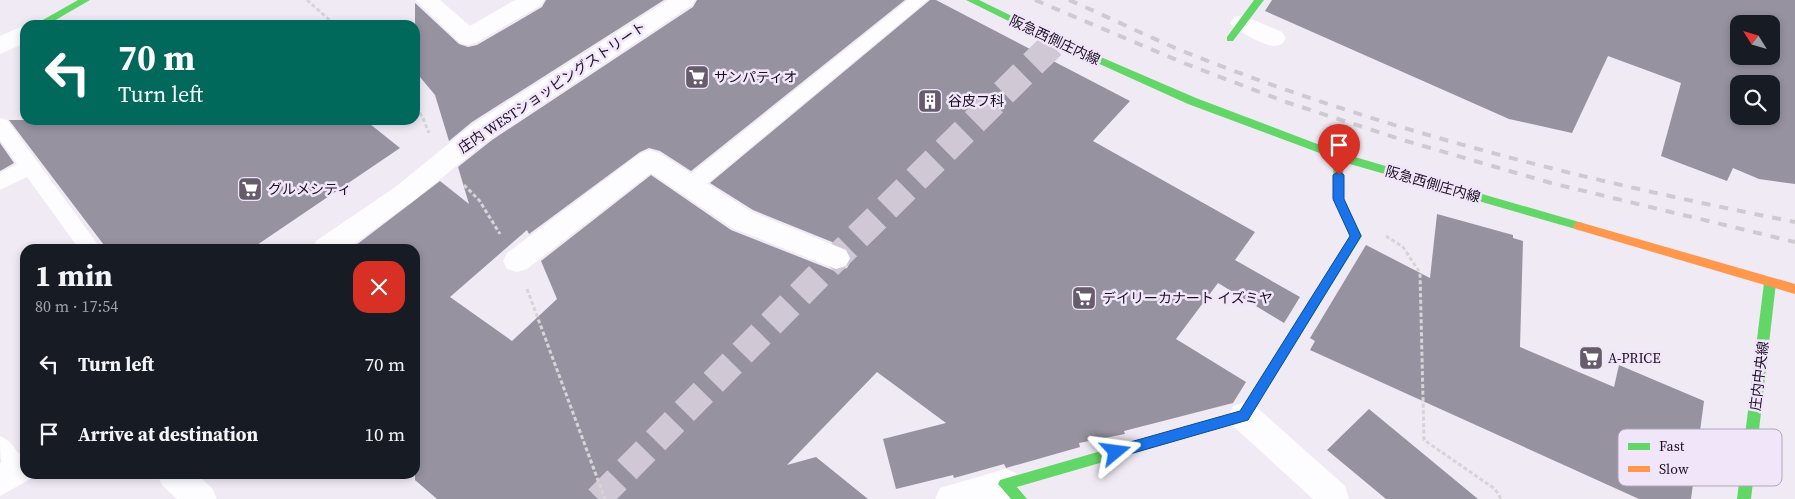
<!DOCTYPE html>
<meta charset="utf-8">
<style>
:root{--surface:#171b24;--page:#242831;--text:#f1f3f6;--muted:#9ea1a6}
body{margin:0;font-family:"Source Serif 4","Noto Sans JP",serif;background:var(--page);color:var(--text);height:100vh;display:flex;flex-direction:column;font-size:19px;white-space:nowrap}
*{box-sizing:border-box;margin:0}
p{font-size:16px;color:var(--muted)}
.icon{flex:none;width:28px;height:28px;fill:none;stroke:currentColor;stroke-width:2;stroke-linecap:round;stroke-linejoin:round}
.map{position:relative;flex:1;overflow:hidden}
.sheet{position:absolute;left:20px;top:244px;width:400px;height:235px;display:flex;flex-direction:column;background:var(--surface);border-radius:15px;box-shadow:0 2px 8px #0003}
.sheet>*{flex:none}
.top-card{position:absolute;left:20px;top:20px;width:400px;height:105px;border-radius:15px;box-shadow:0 2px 8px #0003;background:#00695c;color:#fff;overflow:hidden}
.needle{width:32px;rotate:307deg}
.tools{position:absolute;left:1730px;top:15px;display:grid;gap:10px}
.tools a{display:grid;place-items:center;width:50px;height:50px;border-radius:10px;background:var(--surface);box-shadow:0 2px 8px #0003;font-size:25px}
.pin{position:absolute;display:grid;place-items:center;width:42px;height:42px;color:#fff;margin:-51px -21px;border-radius:50% 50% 50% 0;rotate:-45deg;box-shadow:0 0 5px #0007}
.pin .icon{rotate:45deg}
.me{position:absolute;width:55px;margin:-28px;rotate:74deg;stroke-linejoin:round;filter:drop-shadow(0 0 4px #0008)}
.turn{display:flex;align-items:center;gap:18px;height:105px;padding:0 15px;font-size:22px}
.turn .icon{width:65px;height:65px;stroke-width:2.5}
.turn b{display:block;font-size:35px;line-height:42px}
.round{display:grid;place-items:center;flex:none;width:52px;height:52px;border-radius:15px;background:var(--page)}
.headline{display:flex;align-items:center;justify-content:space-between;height:85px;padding:0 15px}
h1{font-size:30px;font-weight:700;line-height:38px}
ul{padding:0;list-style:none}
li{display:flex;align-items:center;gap:15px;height:70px;padding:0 15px}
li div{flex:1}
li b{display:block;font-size:19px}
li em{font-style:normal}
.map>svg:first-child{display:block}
.building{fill:#9692a0;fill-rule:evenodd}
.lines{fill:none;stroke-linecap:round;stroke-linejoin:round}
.street-tunnel{stroke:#d0c9d5;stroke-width:27;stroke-dasharray:27 14;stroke-linecap:butt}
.path{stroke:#d6d4d7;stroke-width:3;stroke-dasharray:4 2.5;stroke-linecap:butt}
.lane{fill:#fdfcfe;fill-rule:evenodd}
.street{fill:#fdfcfe;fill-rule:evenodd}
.fast{fill:#63d668;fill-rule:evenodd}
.slow{fill:#ff974d;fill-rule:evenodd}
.rail{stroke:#cdcbcf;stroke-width:4;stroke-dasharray:9 9;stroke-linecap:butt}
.route{fill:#1a73e8;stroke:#114b97}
.labels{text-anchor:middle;stroke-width:5;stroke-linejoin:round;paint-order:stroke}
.street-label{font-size:14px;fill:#1b1022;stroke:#f1e5fa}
.poi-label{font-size:14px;fill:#1b1022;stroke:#f1e5fa;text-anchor:start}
.key{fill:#f1e5fa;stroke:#b1a5b9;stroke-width:1}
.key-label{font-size:14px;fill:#1b1022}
</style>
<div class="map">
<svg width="1795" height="499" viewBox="0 0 1795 499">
<rect width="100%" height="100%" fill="#f0eaf5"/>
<path class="building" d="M546,0H664L472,122L449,141L435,95L415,71V3L459,44L468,47L477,45L542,7Z
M697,0H905L691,171L660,151L649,148L640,152L529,234L527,230L450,297L512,341L557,299L541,261L651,175L731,230L835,271L847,268L852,259L847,248L753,210L710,183L930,0H936L1130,101L1093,141L1255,232L1235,260L1300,297L1284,323L1218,283L1176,339L1246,382L1233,403L1124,431L1125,434L1079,443L1080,447L1006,468L1004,464L954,478L953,475L896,489L883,439L946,423L877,372L787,465L816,457L868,499H437L415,480V249H351L440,181L469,204L458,167L492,140L693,7Z
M1272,0H1795V184L1759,179L1733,168L1727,181L1661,156L1681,83L1608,56L1572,133L1509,119L1265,11ZM1739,24H1771V56H1739ZM1739,84H1771V116H1739Z
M9,120H365L400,148L251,249H107Z
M0,143L14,163L0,171Z
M1437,214L1513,235V238L1523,241L1520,347L1614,387L1619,365L1704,401L1691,499H1639L1310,350L1315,341L1310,338L1366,245L1430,278Z
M1369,409L1478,499H1386L1327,450Z"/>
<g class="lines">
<path class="street-tunnel" d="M598,499L836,258L1056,41"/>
<path class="path" d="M307,0L335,25
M415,108L422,116L429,133
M464,185L479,200L500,234
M1386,236L1403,247L1420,273L1424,440L1495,489L1501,499
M527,289L605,499"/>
<path class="lane" d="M908,0H928L697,192L690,194L683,192L680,186L683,180Z
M0,118L7,120L101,249H79L27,177L0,190V173L17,164L0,140Z
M0,436C14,441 29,466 23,480L14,484C0,476 0,454 0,436Z"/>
<path class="street" d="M415,0H440L470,26L515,0H544L541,5L476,43L468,45L460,43Z
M668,0H695L692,5L491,138L412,202L347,249H312L316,241L394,188L473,124Z
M1242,15L1282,32L1286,38L1282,44C1280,45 1277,46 1274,46C1265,46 1235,30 1230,23L1234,17Z
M25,25V43L0,54V36Z
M650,150L659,153L752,212L846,250L850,258L846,266L836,269L732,228L651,173L527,269L517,272L507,269L503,261L507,253L641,153Z
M1244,402L1255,406L1345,486L1349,499H1313L1233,426L1229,416L1233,406Z
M25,450V474H37L36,476L0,496V463Z
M1005,469L1016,473L1021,484L1016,495L1006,499H935L940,488Z
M157,474H196L212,488L217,499H177L162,485Z"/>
<path class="fast" d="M78,0H90L47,25H34Z
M966,0H979L1059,39L1196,98L1341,153L1579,222L1583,223L1585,226L1583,229L1579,230L1343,162L1344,199L1362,236L1248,420L1017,487L1027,499H1011L998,484L1000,480L1240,411L1350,236L1334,199L1333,158L1188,104L1053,43Z
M1254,0H1264L1233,41H1227V37Z
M1770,278L1774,280L1776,283L1751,499H1737L1764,283L1766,280Z"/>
<path class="slow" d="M1579,222L1795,284V294L1575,229L1573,226L1575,223Z"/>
<path class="rail" d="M1035,0L1186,64L1286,102L1406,141L1551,183L1795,242
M1069,0C1111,18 1152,39 1195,56C1388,132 1591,182 1795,222"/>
</g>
<path class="route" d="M1339,171L1344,175V199L1361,236L1248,420L1116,458L1111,457L1109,452L1111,448L1116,446L1240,411L1350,236L1333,199V175Z"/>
<defs>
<symbol id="supermarket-square" viewBox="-11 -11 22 22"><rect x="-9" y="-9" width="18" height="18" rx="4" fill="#665c6c" stroke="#f1e5fa"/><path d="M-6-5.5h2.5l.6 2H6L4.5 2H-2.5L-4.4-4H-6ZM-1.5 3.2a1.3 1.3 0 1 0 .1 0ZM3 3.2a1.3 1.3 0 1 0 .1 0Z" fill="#fff"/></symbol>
<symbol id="building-square" viewBox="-11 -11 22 22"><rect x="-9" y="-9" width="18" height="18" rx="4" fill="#665c6c" stroke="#f1e5fa"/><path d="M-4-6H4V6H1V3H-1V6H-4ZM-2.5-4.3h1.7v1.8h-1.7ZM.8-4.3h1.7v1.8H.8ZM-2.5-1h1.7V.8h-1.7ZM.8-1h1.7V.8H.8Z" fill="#fff"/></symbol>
</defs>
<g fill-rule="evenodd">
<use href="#supermarket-square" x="683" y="63" width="28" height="28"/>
<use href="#building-square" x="916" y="87" width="28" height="28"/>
<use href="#supermarket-square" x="236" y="175" width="28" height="28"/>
<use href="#supermarket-square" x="1070" y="284" width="28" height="28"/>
<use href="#supermarket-square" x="1577" y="344" width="28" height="28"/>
</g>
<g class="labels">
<g class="street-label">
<text transform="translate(1055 40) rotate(25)" y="5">阪急西側庄内線</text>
<text transform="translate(552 87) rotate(-34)" y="5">庄内 WESTショッピングストリート</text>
<text transform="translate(1433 184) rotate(16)" y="5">阪急西側庄内線</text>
<text transform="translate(1759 376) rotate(-83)" y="5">庄内中央線</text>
</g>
<g class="poi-label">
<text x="714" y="82">サンパティオ</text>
<text x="948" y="106">谷皮フ科</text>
<text x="268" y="194">グルメシティ</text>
<text x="1102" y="303">デイリーカナート イズミヤ</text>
<text x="1608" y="363">A-PRICE</text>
</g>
</g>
<rect x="1618" y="429" width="164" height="57" rx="8" class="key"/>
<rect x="1628" y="443" width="22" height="7" fill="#63d668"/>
<rect x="1628" y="466" width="22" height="6" fill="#ff974d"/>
<g class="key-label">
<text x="1659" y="451">Fast</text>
<text x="1659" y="474">Slow</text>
</g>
</svg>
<div class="tools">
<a><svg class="needle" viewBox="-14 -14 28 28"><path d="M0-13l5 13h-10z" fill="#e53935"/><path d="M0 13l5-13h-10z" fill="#9ea1a6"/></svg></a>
<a><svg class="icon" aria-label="search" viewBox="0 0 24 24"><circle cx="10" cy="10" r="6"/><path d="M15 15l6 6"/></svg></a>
</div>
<div class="pin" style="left:1339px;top:175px;background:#d93025"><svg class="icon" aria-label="arrive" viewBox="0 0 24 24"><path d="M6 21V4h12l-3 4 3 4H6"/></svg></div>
<svg class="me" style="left:1116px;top:452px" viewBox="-20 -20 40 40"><path d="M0-17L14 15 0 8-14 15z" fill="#1a73e8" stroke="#fff" stroke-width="4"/></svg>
<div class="top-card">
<div class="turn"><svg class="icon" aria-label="left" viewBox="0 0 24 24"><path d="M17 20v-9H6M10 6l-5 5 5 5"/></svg><div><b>70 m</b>Turn left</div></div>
</div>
<section class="sheet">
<div class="headline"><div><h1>1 min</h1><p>80 m · 17:54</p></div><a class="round" style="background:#d93025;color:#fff"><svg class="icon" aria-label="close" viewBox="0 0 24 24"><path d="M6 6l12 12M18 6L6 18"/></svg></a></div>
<ul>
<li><svg class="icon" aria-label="left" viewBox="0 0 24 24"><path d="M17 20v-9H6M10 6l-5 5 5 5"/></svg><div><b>Turn left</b></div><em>70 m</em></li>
<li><svg class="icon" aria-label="arrive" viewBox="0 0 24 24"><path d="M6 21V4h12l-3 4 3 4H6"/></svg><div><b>Arrive at destination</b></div><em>10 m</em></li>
</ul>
</section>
</div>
